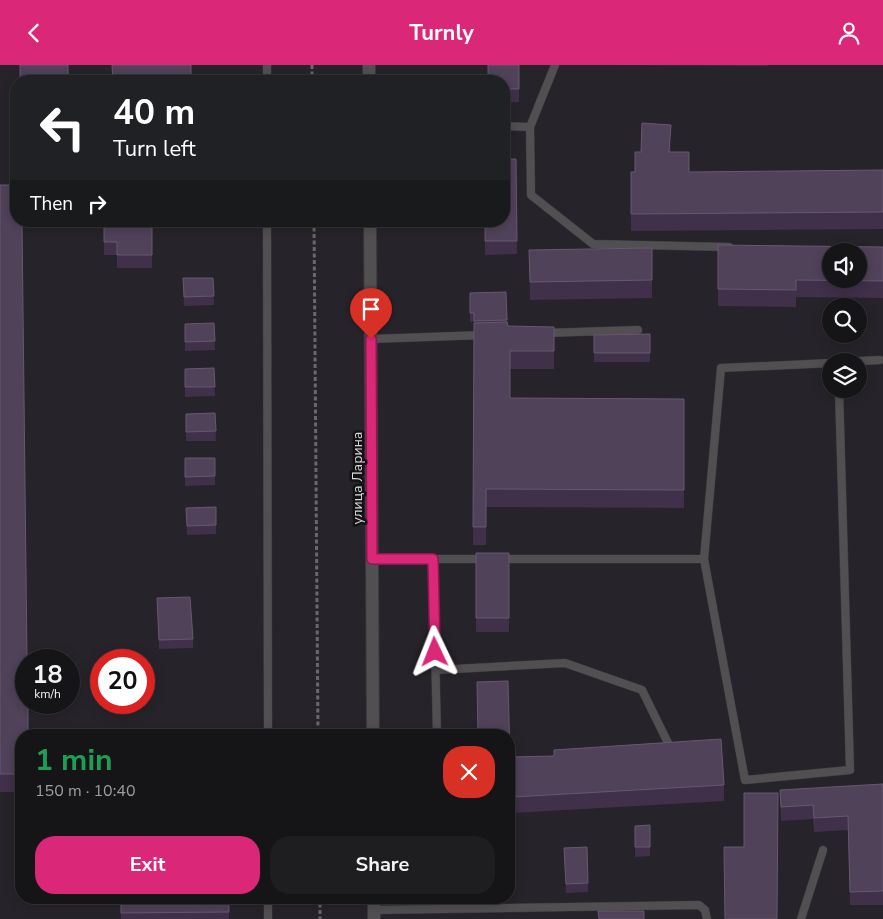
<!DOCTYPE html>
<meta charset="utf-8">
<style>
:root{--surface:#151416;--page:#1e1d1f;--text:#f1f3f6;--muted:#9d9ea1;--line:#343335;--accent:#db2777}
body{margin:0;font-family:"Nunito Sans",sans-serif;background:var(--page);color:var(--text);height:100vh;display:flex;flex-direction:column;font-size:19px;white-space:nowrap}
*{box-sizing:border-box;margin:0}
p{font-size:16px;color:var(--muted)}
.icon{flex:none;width:28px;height:28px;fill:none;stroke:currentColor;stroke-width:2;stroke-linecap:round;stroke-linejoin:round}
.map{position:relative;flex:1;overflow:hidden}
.panel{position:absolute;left:15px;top:664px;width:500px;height:175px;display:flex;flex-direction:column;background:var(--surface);border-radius:20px;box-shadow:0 2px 12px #0003,0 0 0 1px var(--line)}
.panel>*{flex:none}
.top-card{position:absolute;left:10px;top:10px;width:500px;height:152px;border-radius:20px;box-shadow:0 2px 12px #0003,0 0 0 1px var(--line);background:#202124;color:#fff;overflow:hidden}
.fabs{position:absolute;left:822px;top:178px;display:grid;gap:10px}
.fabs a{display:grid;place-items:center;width:45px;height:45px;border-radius:50%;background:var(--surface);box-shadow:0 2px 12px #0003,0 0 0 1px var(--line);font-size:25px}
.speed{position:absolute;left:15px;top:584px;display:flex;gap:10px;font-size:25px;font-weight:700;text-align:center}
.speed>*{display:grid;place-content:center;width:65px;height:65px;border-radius:50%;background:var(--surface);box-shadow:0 2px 12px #0003,0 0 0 1px var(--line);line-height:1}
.speed small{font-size:12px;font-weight:400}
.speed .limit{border:8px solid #d22;background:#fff;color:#111}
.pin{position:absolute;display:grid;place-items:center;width:42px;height:42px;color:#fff;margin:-51px -21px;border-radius:50% 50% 50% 0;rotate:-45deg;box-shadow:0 0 5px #0007}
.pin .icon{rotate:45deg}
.me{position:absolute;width:55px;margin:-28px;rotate:358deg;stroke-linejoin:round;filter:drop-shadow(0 0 4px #0008)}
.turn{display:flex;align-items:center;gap:18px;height:105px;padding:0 20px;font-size:22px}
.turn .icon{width:65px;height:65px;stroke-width:2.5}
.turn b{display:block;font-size:35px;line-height:42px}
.then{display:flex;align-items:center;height:48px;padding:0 20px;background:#0003;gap:10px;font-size:19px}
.round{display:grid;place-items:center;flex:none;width:52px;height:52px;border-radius:20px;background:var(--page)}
.head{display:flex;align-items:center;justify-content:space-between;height:85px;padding:0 20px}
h1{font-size:30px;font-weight:700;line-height:38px;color:#1e9e55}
.button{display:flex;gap:10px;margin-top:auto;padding:10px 20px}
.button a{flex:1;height:58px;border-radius:20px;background:var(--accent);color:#fff;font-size:20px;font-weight:700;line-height:58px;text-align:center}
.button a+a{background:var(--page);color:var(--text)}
header{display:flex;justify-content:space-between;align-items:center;height:65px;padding:0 20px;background:var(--accent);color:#fff;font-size:22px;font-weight:700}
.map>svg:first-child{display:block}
.built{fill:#27232a;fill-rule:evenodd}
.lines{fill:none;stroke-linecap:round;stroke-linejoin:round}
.service-casing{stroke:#39383a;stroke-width:9}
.tertiary-casing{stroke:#39383a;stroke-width:14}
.path{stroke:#69686a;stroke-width:3;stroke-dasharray:4 2.5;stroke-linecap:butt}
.service{stroke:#514f52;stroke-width:8}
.tertiary{stroke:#514f52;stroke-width:12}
.wall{fill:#40304a}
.shaded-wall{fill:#2a2031}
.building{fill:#504259;stroke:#66596e;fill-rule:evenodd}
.route-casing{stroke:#8e194d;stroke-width:12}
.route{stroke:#db2777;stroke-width:9}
.labels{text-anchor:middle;stroke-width:5;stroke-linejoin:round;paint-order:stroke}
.street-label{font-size:14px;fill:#d9d8da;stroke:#131214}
</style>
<header><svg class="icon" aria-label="back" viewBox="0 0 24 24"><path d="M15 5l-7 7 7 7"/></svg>Turnly<svg class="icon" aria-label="person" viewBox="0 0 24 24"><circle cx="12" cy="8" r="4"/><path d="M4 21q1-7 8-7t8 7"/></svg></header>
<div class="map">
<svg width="883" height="854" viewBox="0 0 883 854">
<rect width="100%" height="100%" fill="#1c1b1d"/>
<path class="built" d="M0,0H883V854H0ZM16,16H504V156H16ZM831,186H859V214H831ZM831,241H859V269H831ZM831,296H859V324H831ZM26,595H69V638H26ZM101,595H144V638H101ZM21,670H509V832H21Z"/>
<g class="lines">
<defs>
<path id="service" d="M267,0V16
M504,61L530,62L555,0
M530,62L531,130L593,179L729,182
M267,156L268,670
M545,268L638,265
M371,274L484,270
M859,296L880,295
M372,494H485
M433,494L437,670
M499,494H704L721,303L831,298
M704,494L745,715L850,705L839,324
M436,605L565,598L642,625L671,684
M268,832V854
M374,845L699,840L705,845L707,854
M801,854L823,785"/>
<path id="tertiary" d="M369,0V16
M370,156L373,670
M374,832V854"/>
</defs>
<use href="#service" class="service-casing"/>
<use href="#tertiary" class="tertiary-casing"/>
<path class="path" d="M312,0V16
M314,156L318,670
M320,832V854"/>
<use href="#service" class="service"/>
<use href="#tertiary" class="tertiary"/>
</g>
<path class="wall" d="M519,0V37L504,38V16Z
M603,0H768V1Z
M671,77V87L689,107L883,105V164L631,166V107H635L641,87Z
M516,94L517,189L485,190V156Z
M0,120L21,670V727H0Z
M104,156H152V203H117V190H104Z
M718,180L883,182V233L796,232V242L718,241Z
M652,183V233L530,235L529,185Z
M183,213H213L214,240L184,241Z
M506,227L508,261L554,262V304H510V333L684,334V443L486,442V480H473L474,257H470V228Z
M214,258L215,285L185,286V259Z
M650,269V297H594V270Z
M214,303L215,331L185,332V304Z
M215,348L216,376H186V349Z
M185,393H215V420L185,421Z
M216,442V469L187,470L186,443Z
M476,488H509V567H476Z
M157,533L193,574V583L159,584Z
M508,616L510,692L554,691V685L721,674L724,720V736L513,748V725H509V670H478L477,617Z
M883,719V840H850L848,765L814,767L813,754L781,756L780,725Z
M635,761L650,782V791L635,792Z
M564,792L588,818V827L566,828Z
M120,832H229V854H121Z"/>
<path class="shaded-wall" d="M671,60V77L669,104V87Z"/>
<path class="building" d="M20,0H68V16H20Z
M112,0H191V16H113Z
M488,0H519V24H504V16H488Z
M642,58L671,60L669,87H689V107L883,105V147L631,149V107H635V87H641Z
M504,94H516L517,176H485V156H504Z
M0,120H16V156H22L27,595H26V638H28V670H21V709H0Z
M104,156H152V190H117V177H104Z
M718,180L883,182V216L796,215V225L718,224ZM831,186H859V214H831Z
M652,183V215L530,217L529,185Z
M183,213H213L214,231L184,232Z
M506,227L507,255L474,256V248H470V228Z
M507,257L508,261L554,262V286H510V333L684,334V425L486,424V462H473L474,258Z
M214,258L215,276L185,277V259Z
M650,269V288H594V270Z
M214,303L215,322H185V304Z
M215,348L216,366L186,367V349Z
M185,393H215V411L185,412Z
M216,442V460L187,461L186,443Z
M476,488H509V553H476Z
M190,532L193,574L159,575L157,533Z
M508,616L510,692L554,691V685L721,674L724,720L513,732V709H509V670H478L477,617Z
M883,719V826L850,827L848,751L814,753L813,740L781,742L780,725Z
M744,728H778L777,854H725L724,782H744Z
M650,760V782H635V761Z
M587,782L588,818L566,819L564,783Z
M121,832H229V847L121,848Z
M598,846H644V854H599Z"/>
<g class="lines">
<defs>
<path id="route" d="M371,274L372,494H433L435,587"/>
</defs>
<use href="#route" class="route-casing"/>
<use href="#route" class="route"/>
</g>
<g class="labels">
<g class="street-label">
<text transform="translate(357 413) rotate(-90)" y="5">улица Ларина</text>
</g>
</g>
</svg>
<div class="fabs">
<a><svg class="icon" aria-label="sound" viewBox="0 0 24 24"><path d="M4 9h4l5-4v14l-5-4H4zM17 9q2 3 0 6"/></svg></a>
<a><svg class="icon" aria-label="search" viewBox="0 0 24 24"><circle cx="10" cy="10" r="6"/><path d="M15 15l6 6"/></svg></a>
<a><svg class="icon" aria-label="layers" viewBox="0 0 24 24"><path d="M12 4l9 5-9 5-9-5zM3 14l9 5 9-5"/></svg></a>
</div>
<div class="speed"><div>18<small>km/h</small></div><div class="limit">20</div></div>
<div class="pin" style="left:371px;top:274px;background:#d93025"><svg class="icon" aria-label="arrive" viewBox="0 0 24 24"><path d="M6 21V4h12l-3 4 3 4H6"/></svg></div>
<svg class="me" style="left:435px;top:587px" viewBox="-20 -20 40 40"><path d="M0-17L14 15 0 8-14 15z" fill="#db2777" stroke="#fff" stroke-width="4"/></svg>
<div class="top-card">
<div class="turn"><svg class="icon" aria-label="left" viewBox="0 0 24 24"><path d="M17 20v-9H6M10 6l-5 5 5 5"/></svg><div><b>40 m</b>Turn left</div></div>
<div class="then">Then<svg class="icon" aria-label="right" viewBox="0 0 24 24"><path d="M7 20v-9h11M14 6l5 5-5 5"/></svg></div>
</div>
<section class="panel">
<div class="head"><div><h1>1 min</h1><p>150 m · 10:40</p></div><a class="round" style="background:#d93025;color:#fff"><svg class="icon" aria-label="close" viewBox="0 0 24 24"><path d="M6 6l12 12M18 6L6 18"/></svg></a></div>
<div class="button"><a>Exit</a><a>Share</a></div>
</section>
</div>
